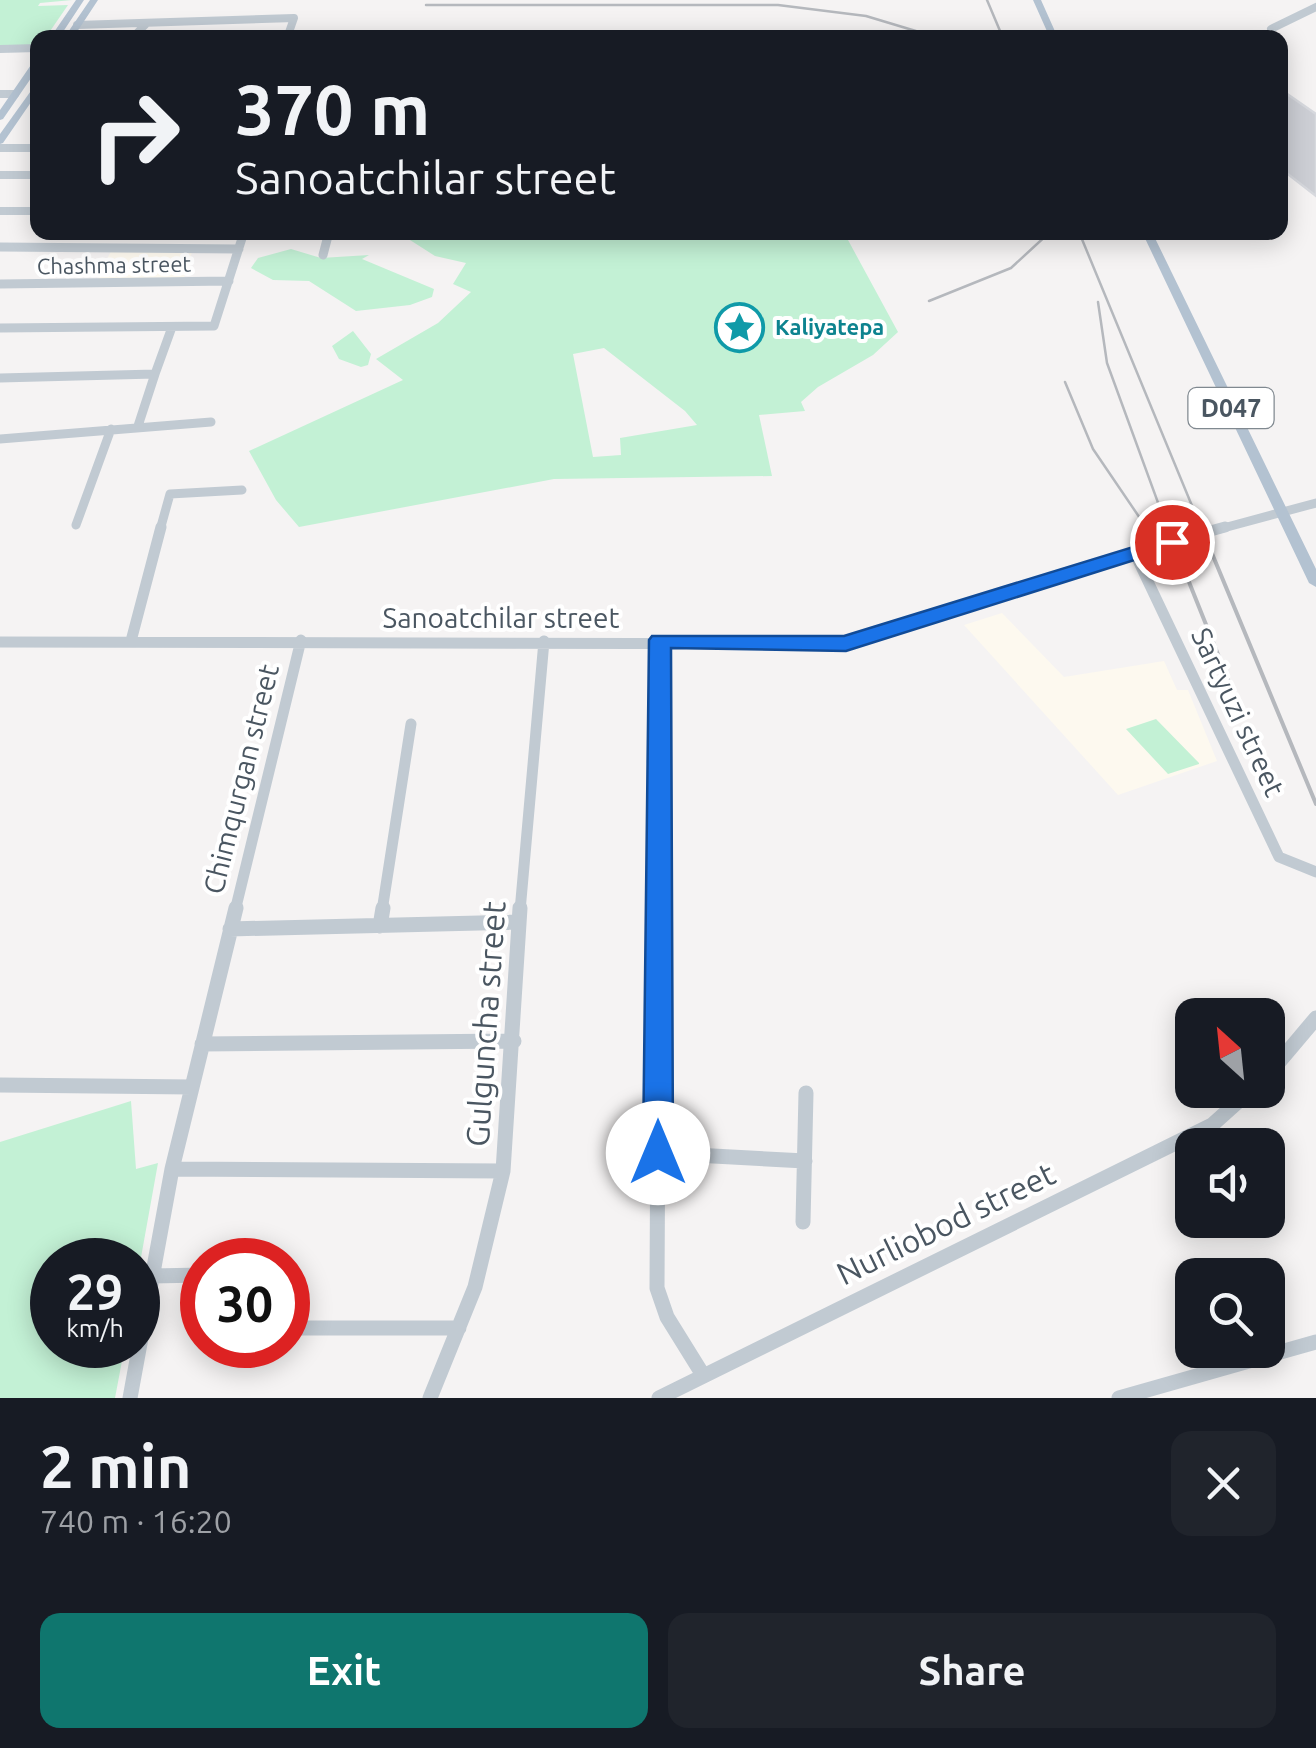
<!DOCTYPE html>
<meta charset="utf-8">
<style>
:root{--surface:#171b24;--page:#20242c;--text:#f1f3f6;--muted:#9ea1a6;--accent:#0f766e}
body{margin:0;font-family:Ubuntu,sans-serif;background:var(--page);color:var(--text);height:100vh;display:flex;flex-direction:column;font-size:38px;white-space:nowrap}
*{box-sizing:border-box;margin:0}
p{font-size:32px;color:var(--muted)}
.icon{flex:none;width:55px;height:55px;fill:none;stroke:currentColor;stroke-width:2;stroke-linecap:round;stroke-linejoin:round}
.map{position:relative;height:1398px;overflow:hidden}
.details{display:flex;flex-direction:column;background:var(--surface);flex:1}
.details>*{flex:none}
.banner{position:absolute;left:30px;top:30px;width:1258px;height:210px;border-radius:20px;box-shadow:0 5px 25px #0003;background:#171b24;color:var(--text);overflow:hidden}
.needle{width:65px;rotate:333deg}
.buttons{position:absolute;left:1175px;top:998px;display:grid;gap:20px}
.buttons a{display:grid;place-items:center;width:110px;height:110px;border-radius:20px;background:var(--surface);box-shadow:0 5px 25px #0003;font-size:50px}
.speed{position:absolute;left:30px;top:1238px;display:flex;gap:20px;font-size:50px;font-weight:700;text-align:center}
.speed>*{display:grid;place-content:center;width:130px;height:130px;border-radius:50%;background:var(--surface);box-shadow:0 5px 25px #0003;line-height:1}
.speed small{font-size:25px;font-weight:400}
.speed .limit{border:15px solid #d22;background:#fff;color:#111}
.pin{position:absolute;display:grid;place-items:center;width:85px;height:85px;color:#fff;margin:-42px;border:5px solid #fff;border-radius:50%;box-shadow:0 2px 10px #0007}
.me{position:absolute;width:110px;margin:-55px;rotate:0deg;stroke-linejoin:round;filter:drop-shadow(0 0 8px #0008)}
.turn{display:flex;align-items:center;gap:35px;height:210px;padding:0 40px;font-size:45px}
.turn .icon{width:130px;height:130px;stroke-width:2.5}
.turn b{display:block;font-size:70px;line-height:85px}
.round{display:grid;place-items:center;flex:none;width:105px;height:105px;border-radius:20px;background:var(--page)}
.summary{display:flex;align-items:center;justify-content:space-between;height:170px;padding:0 40px}
h1{font-size:60px;font-weight:700;line-height:75px}
.primary-button{display:flex;gap:20px;margin-top:auto;padding:20px 40px}
.primary-button a{flex:1;height:115px;border-radius:20px;background:var(--accent);color:#fff;font-size:40px;font-weight:700;line-height:115px;text-align:center}
.primary-button a+a{background:var(--page);color:var(--text)}
.map>svg:first-child{display:block}
.commercial{fill:#fdf9ef}
.green{fill:#c3f1d5;fill-rule:evenodd}
.building{fill:#cdcfd5;stroke:#d7d9de;stroke-width:2.5}
.lines{fill:none;stroke-linecap:round;stroke-linejoin:round}
.minor-far3{stroke:#c1cad2;stroke-width:8}
.minor-far2{stroke:#c1cad2;stroke-width:9}
.minor-far1{stroke:#c1cad2;stroke-width:11}
.minor{stroke:#c1cad2;stroke-width:15}
.major{fill:#b3c2d1;fill-rule:evenodd}
.rail-far1{stroke:#b5b8bd;stroke-width:2.5}
.rail{stroke:#b5b8bd;stroke-width:4}
.route{fill:#1a73e8;stroke:#114b97;stroke-width:2.5}
.labels{text-anchor:middle;stroke-width:8;stroke-linejoin:round;paint-order:stroke}
.far-street-label{font-size:22px;fill:#4a5661;stroke:#fff}
.far-culture-label{font-size:22px;font-weight:bold;fill:#0d838f;stroke:#fff;text-anchor:start}
.shield{fill:#fff;stroke:#808990;stroke-width:2.5}
.shield-label{font-size:25px;font-weight:bold;fill:#4a5661}
.street-label{font-size:28px;fill:#4a5661;stroke:#fff}
.near-street-label{font-size:32px;fill:#4a5661;stroke:#fff}
</style>
<div class="map">
<svg width="1316" height="1398" viewBox="0 0 1316 1398">
<rect width="100%" height="100%" fill="#f5f3f3"/>
<path class="commercial" d="M111,251L192,252L184,278L98,279Z
M1002,613L1064,677L1164,661L1177,690H1188L1217,761L1118,795L964,625Z"/>
<path class="green" d="M0,0H72L40,3L38,6L68,5L46,37L38,38L37,47L0,48Z
M399,233H833L848,240L898,332L873,355L818,387L801,402L805,411L759,415L772,476L554,479L299,527L276,500L249,451L403,380L376,359L438,323L471,292L453,284L466,263L435,256ZM604,348L685,411L697,425L620,438L621,455L593,457L573,354Z
M291,249L321,258L369,255L362,259L434,289L432,297L410,305L356,311L309,281L273,280L251,268L258,258Z
M353,331L371,354L368,365L361,367L339,359L332,346Z
M1156,719L1199,763V764L1168,774L1126,729Z
M131,1101L136,1169L158,1163L138,1274V1260H52V1345H125L115,1398H0V1142Z"/>
<path class="building" d="M1280,89L1316,114V196L1280,168Z"/>
<g class="lines">
<path class="minor-far3" d="M77,25L294,18L287,38
M1271,29L1316,7
M132,38L147,23
M0,49L38,48
M0,94H15
M0,148H38
M0,175H38
M0,211H38"/>
<path class="minor-far2" d="M0,247L239,249
M323,255L329,232
M0,284L229,281
M0,328L214,326L244,232
M155,374L172,327
M0,378L155,374L138,426
M0,439L211,422
M76,525L111,429
M160,530L170,494L242,490
M1216,530L1316,503"/>
<path class="minor-far1" d="M1134,552L1279,857L1316,872
M131,641L161,527
M0,642L845,644L1134,552L1225,527
M235,911L301,640
M382,911L411,724
M520,911L544,641
M659,911L660,641"/>
<path class="minor" d="M659,908L657,1288L667,1317L703,1375
M380,926L383,908
M230,929L519,922
M202,1044L514,1041
M1268,1075L1316,1018
M0,1085L192,1087
M658,1153L805,1161
M172,1169L503,1171
M803,1222L806,1093
M152,1276L202,1275
M288,1328H459
M130,1398L172,1169L236,908
M430,1398L475,1287L503,1171L520,908
M659,1398L1212,1125L1251,1090
M1119,1398L1316,1342"/>
<path class="major" d="M76,0H84L59,38H50Z
M90,0H98L73,38H64Z
M1033,0H1041L1058,38H1050Z
M35,59H38V68L3,119L0,120V110Z
M38,81V92L3,143L0,144V134Z
M1142,232H1152L1316,569V587L1309,583Z"/>
<path class="rail-far1" d="M987,0L1003,38
M426,5H778L866,16L939,38
M1079,232L1202,530
M929,301L1011,268L1050,232
M1098,302L1107,363L1168,530
M1065,382L1093,449L1148,530"/>
<path class="rail" d="M1146,527L1168,560
M1167,527L1241,712
M1201,527L1316,804"/>
</g>
<path class="route" d="M1172,535L1182,542L1179,546L846,651L671,648L673,1153L668,1162L658,1166L647,1162L643,1153L649,640L652,636H844Z"/>
<defs>
<symbol id="sight-ring" viewBox="-11 -11 22 22"><circle r="9.5" fill="#fff" stroke="#0f9aa8" stroke-width="1.5"/><path d="M0-6L1.8-2.2L6-1.7L2.9 1.2L3.7 5.4L0 3.3L-3.7 5.4L-2.9 1.2L-6-1.7L-1.8-2.2Z" fill="#0f9aa8"/></symbol>
</defs>
<g fill-rule="evenodd">
<use href="#sight-ring" x="712" y="300" width="55" height="55"/>
</g>
<g class="labels">
<g class="far-street-label">
<text transform="translate(114 265) rotate(-1)" y="8">Chashma street</text>
</g>
<g class="far-culture-label">
<text x="775" y="335">Kaliyatepa</text>
</g>
<rect class="shield" x="1188.5" y="388" width="85" height="40" rx="8"/>
<g class="shield-label">
<text x="1231" y="417">D047</text>
</g>
<g class="street-label">
<text x="501" y="628">Sanoatchilar street</text>
<text transform="translate(1238 712) rotate(65)" y="10">Sartyuzi street</text>
<text transform="translate(241 779) rotate(-76)" y="10">Chimqurgan street</text>
</g>
<g class="near-street-label">
<text transform="translate(486 1024) rotate(-86)" y="11">Gulguncha street</text>
<text transform="translate(946 1224) rotate(-26)" y="11">Nurliobod street</text>
</g>
</g>
</svg>
<div class="buttons">
<a><svg class="needle" viewBox="-14 -14 28 28"><path d="M0-13l5 13h-10z" fill="#e53935"/><path d="M0 13l5-13h-10z" fill="#9ea1a6"/></svg></a>
<a><svg class="icon" aria-label="sound" viewBox="0 0 24 24"><path d="M4 9h4l5-4v14l-5-4H4zM17 9q2 3 0 6"/></svg></a>
<a><svg class="icon" aria-label="search" viewBox="0 0 24 24"><circle cx="10" cy="10" r="6"/><path d="M15 15l6 6"/></svg></a>
</div>
<div class="speed"><div>29<small>km/h</small></div><div class="limit">30</div></div>
<div class="pin" style="left:1172px;top:542px;background:#d93025"><svg class="icon" aria-label="arrive" viewBox="0 0 24 24"><path d="M6 21V4h12l-3 4 3 4H6"/></svg></div>
<svg class="me" style="left:658px;top:1153px" viewBox="-20 -20 40 40"><circle r="19" fill="#fff"/><path d="M0-13L10 11 0 6-10 11z" fill="#1a73e8"/></svg>
<div class="banner">
<div class="turn"><svg class="icon" aria-label="right" viewBox="0 0 24 24"><path d="M7 20v-9h11M14 6l5 5-5 5"/></svg><div><b>370 m</b>Sanoatchilar street</div></div>
</div>
</div>
<section class="details">
<div class="summary"><div><h1>2 min</h1><p>740 m · 16:20</p></div><a class="round"><svg class="icon" aria-label="close" viewBox="0 0 24 24"><path d="M6 6l12 12M18 6L6 18"/></svg></a></div>
<div class="primary-button"><a>Exit</a><a>Share</a></div>
</section>
